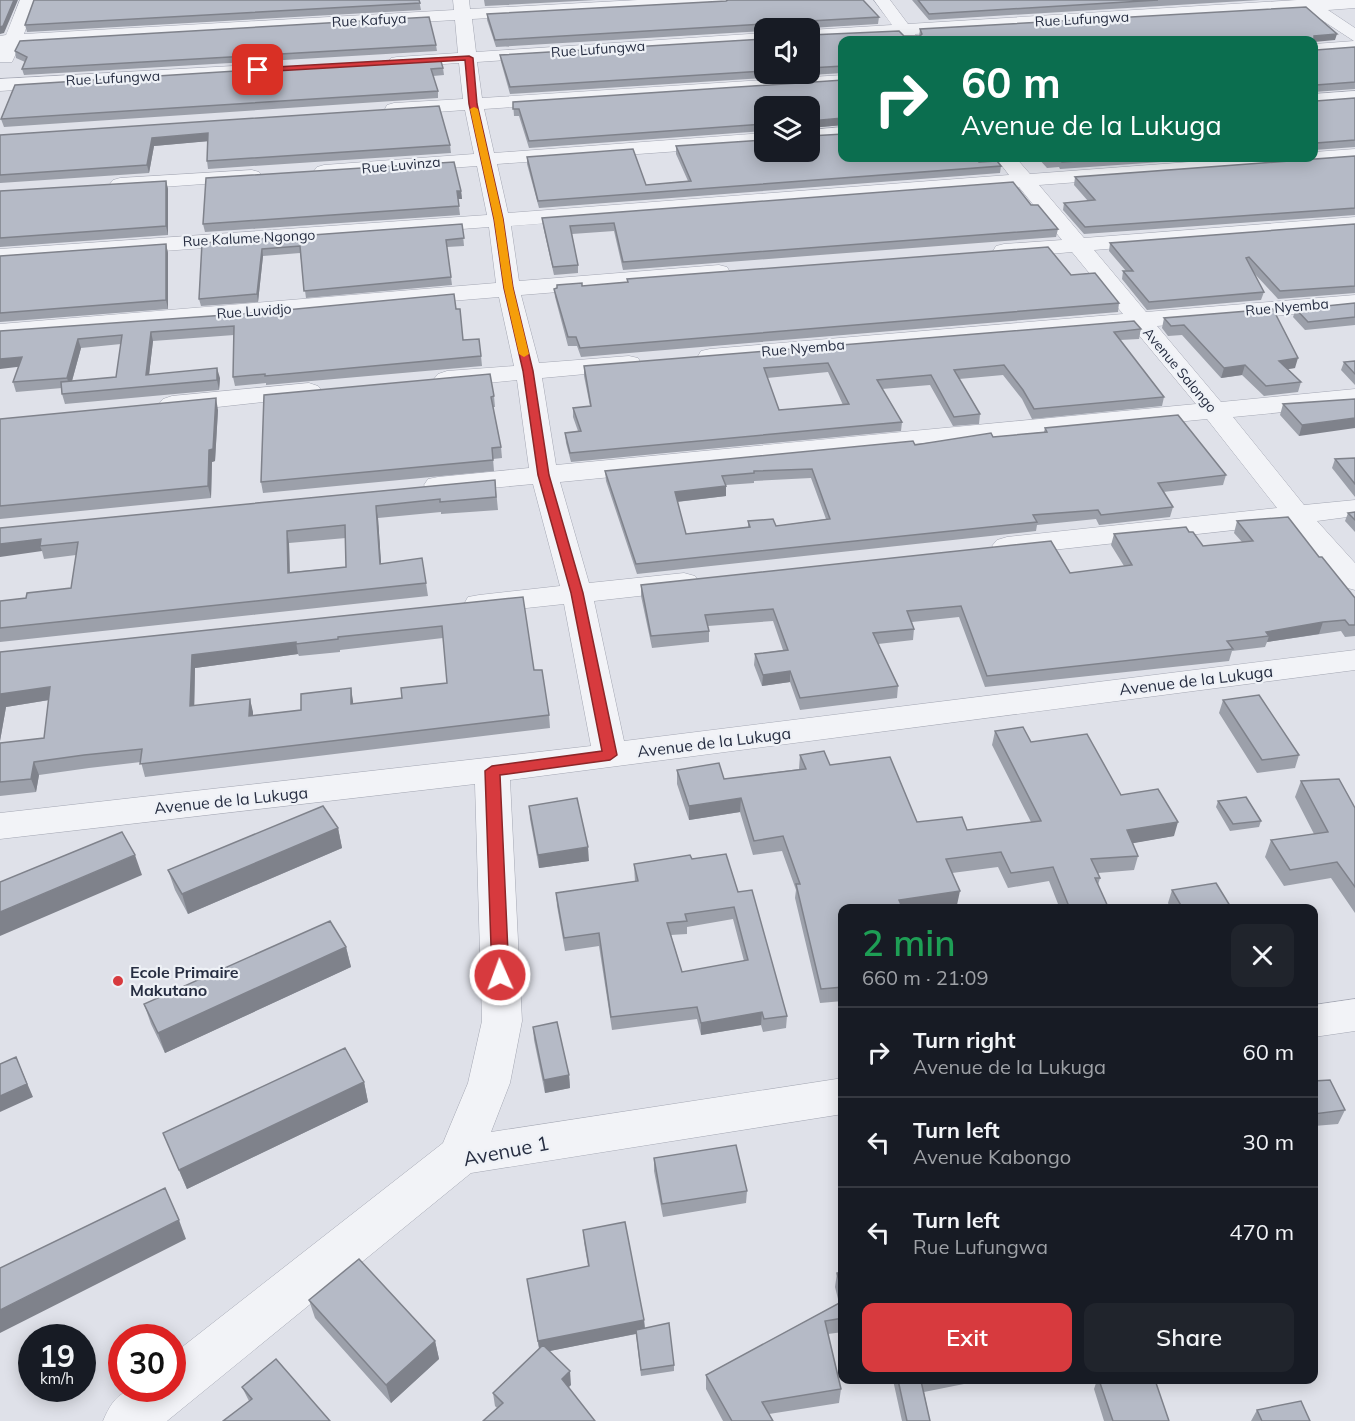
<!DOCTYPE html>
<meta charset="utf-8">
<style>
:root{--surface:#171b24;--page:#20242c;--text:#f1f3f6;--muted:#9ea1a6;--line:#363941;--accent:#d73a3e}
body{margin:0;font-family:Mulish,sans-serif;background:var(--page);color:var(--text);height:100vh;display:flex;flex-direction:column;font-size:22px;white-space:nowrap}
*{box-sizing:border-box;margin:0}
p{font-size:20px;color:var(--muted)}
.icon{flex:none;width:33px;height:33px;fill:none;stroke:currentColor;stroke-width:2;stroke-linecap:round;stroke-linejoin:round}
.map{position:relative;flex:1;overflow:hidden}
.details{position:absolute;left:838px;top:904px;width:480px;height:480px;display:flex;flex-direction:column;background:var(--surface);border-radius:12px;box-shadow:0 3px 15px #0003}
.details>*{flex:none}
.banner{position:absolute;left:838px;top:36px;width:480px;height:126px;border-radius:12px;box-shadow:0 3px 15px #0003;background:#0b6e4f;color:#fff;overflow:hidden}
.buttons{position:absolute;left:754px;top:18px;display:grid;gap:12px}
.buttons a{display:grid;place-items:center;width:66px;height:66px;border-radius:12px;background:var(--surface);box-shadow:0 3px 15px #0003;font-size:30px}
.speed{position:absolute;left:18px;top:1324px;display:flex;gap:12px;font-size:30px;font-weight:700;text-align:center}
.speed>*{display:grid;place-content:center;width:78px;height:78px;border-radius:50%;background:var(--surface);box-shadow:0 3px 15px #0003;line-height:1}
.speed small{font-size:15px;font-weight:400}
.speed .limit{border:9px solid #d22;background:#fff;color:#111}
.pin{position:absolute;display:grid;place-items:center;width:51px;height:51px;color:#fff;margin:-26px;border-radius:12px;box-shadow:0 3px 9px #0006}
.me{position:absolute;width:66px;margin:-33px;rotate:358deg;stroke-linejoin:round;filter:drop-shadow(0 0 4px #0008)}
.turn{display:flex;align-items:center;gap:21px;height:126px;padding:0 24px;font-size:27px}
.turn .icon{width:78px;height:78px;stroke-width:2.5}
.turn b{display:block;font-size:42px;line-height:51px}
.round{display:grid;place-items:center;flex:none;width:63px;height:63px;border-radius:12px;background:var(--page)}
.headline{display:flex;align-items:center;justify-content:space-between;height:102px;padding:0 24px}
h1{font-size:36px;font-weight:600;line-height:45px;color:#1e9e55}
.button{display:flex;gap:12px;margin-top:auto;padding:12px 24px}
.button a{flex:1;height:69px;border-radius:12px;background:var(--accent);color:#fff;font-size:24px;font-weight:600;line-height:69px;text-align:center}
.button a+a{background:var(--page);color:var(--text)}
ul{padding:0;list-style:none}
li{display:flex;align-items:center;gap:18px;height:90px;padding:0 24px;border-top:2px solid var(--line)}
li div{flex:1}
li b{display:block;font-size:22px}
li em{font-style:normal}
.map>svg:first-child{display:block}
.lines{fill:none;stroke-linecap:round;stroke-linejoin:round}
.minor-casing{stroke:#a4a7b3;stroke-width:1}
.minor{fill:#f2f3f7;fill-rule:evenodd}
.wall{fill:#9ca0aa;fill-rule:evenodd}
.shaded-wall{fill:#7f828b}
.building{fill:#b5bac6;stroke:#7f828b;stroke-width:1.5;fill-rule:evenodd}
.route{fill:#d73a3e;stroke:#8c2628;stroke-width:1.5}
.slow{fill:#f59e0b}
.poi-dot{fill:#d73a3e;stroke:#eef1f6;stroke-width:2}
.labels{text-anchor:middle;stroke-width:4.5;stroke-linejoin:round;paint-order:stroke}
.far-street-label{font-size:14px;fill:#262d41;stroke:#eef1f6}
.street-label{font-size:16px;fill:#262d41;stroke:#eef1f6}
.poi-label{font-size:16px;font-weight:bold;fill:#262d41;stroke:#eef1f6;text-anchor:start}
.near-street-label{font-size:20px;fill:#262d41;stroke:#eef1f6}
</style>
<div class="map">
<svg width="1355" height="1421" viewBox="0 0 1355 1421">
<rect width="100%" height="100%" fill="#dfe1e9"/>
<g class="lines">
<defs>
<path id="minor" d="M20,0H36L24,34L454,10L453,0H469L470,9L638,0H734L726,5L472,19L476,52L765,33V43L477,62L482,98L843,75V85L484,109L494,153L765,133V145L497,164L508,213L1009,175L996,158H1016L1030,174L1242,158H1314V152L1355,149V161L1039,185L1084,238L1355,217V229L1094,250L1146,312L1355,295V309L1157,326L1221,402L1355,389V405L1233,417L1304,505L1355,500V516L1317,521L1355,563V590L1344,587L1289,524L1007,555L997,552L992,546L997,540L1007,537L1277,508L1207,419L560,482L589,583L684,573L695,576L699,582L695,588L684,591L594,601L624,741L1355,650V670L510,780L522,1021L510,1083L491,1132L843,1078V1114L471,1173L167,1421H103C119,1382 136,1389 172,1389V1355L443,1143L468,1083L482,1021L475,784L0,839V813L591,746L564,604L479,613L468,611L464,604L468,597L479,595L560,586L533,484L438,493L428,491L424,485L428,479L438,477L529,468L517,380L447,387L438,384L434,379L438,374L447,371L514,366L499,297L0,338V324L496,283L489,227L0,263V249L487,215L477,166L324,177L317,175L314,171L317,167L324,165L474,154L465,110L394,115L387,113L385,109L387,105L394,103L463,99L459,63L397,67L391,66L388,62L391,58L397,57L458,53L455,20L20,45L12,62H0V36L6,35ZM1019,187L1062,240L1004,244L996,246L993,251L996,256L1004,258L1072,252L1123,314L710,349L701,351L698,356L701,361L710,363L1133,328L1196,404L556,465L542,378L629,370L638,368L641,363L638,358L629,356L539,363L521,295L719,279L727,277L730,272L727,267L719,265L519,281L511,226Z
M874,0H890L908,24L1297,0H1355V8L1328,10L1355,28V51L1314,54V44L1354,41L1308,11L915,34L919,40H903L899,35L810,40V30L892,25Z
M271,64L277,65L280,69L277,73L0,91V79Z
M1355,91V103L1314,106V94Z
M843,127V139L810,142V130Z
M252,170L259,172L262,176L259,180L120,190L113,188L110,184L113,180L120,178Z
M309,383L318,386L322,391L318,396L172,412L163,409L159,404L163,399L172,396Z
M1355,999V1031L1314,1037V1005Z"/>
</defs>
<use href="#minor" class="minor-casing"/>
<use href="#minor" class="minor"/>
</g>
<path class="wall" d="M419,0L421,10L27,32L25,25Z
M484,0H596L485,6Z
M912,0H1260L929,20Z
M726,1L879,17L878,24L810,28H765V31L496,47L487,20V14Z
M920,29L1335,40H843V73L510,94L501,62L500,55L765,39V74H810V35L919,36Z
M436,45L437,51L24,75L22,69L25,62L16,58L15,51Z
M1355,47V89L1314,92L1316,50Z
M443,68L444,75L433,76L438,91V98L4,127L1,119L15,85Z
M843,80V125L810,128V106H765V131L529,148L519,116H514L513,102Z
M1355,98V147L1314,150V99L1316,101Z
M0,135L450,145L451,153L208,169L207,161L208,141L154,146L149,173L0,183Z
M676,146L979,162L1001,166L1000,173L539,208L527,164V157L646,185L688,181L676,154Z
M1355,156V215L1084,234L1063,210L1064,203L1088,201L1074,185L1075,177Z
M1038,158H1219L1060,169L1059,167L1047,168Z
M166,181L168,189V235L0,247V191Z
M461,191L462,199H458L460,215L205,232L203,224Z
M1031,205L1058,229L1056,237L623,270L614,231L572,234L578,265V273L554,275L543,226L542,218Z
M462,224L464,246L447,247L452,285L306,298L300,253L263,256L258,302L201,306L199,299L202,243Z
M1355,224V293L1278,299L1253,272L1264,292L1261,300L1147,310L1122,279L1123,271H1126L1109,251L1110,243Z
M166,244L168,253V309L0,322V256Z
M1071,275L1119,303L1118,312L581,357L577,346H568L555,297L554,289L582,286Z
M1355,303V325L1305,330L1293,317L1296,309Z
M456,309L463,340L481,356L482,366L266,385V383L235,386L233,377L234,335L153,341L149,374L220,378L219,390L65,404L62,394V388L16,392L13,382L19,367L0,331ZM121,344L116,377L72,381L81,348Z
M1164,318L1295,368L1287,369L1301,382L1298,392L1264,396L1242,375L1221,378L1182,335L1168,336L1162,328Z
M1141,329L1139,339L1120,340L1164,397L1162,406L1032,419L1022,399L1003,375L959,379L980,414L979,424L953,426L930,385L882,389L902,422L901,431L571,462L566,443L565,433L578,431L573,417V408L590,406L584,376V366ZM828,372L843,405L779,410L767,378Z
M1355,361V385L1341,370L1344,362Z
M264,395L494,396L495,407H493L501,447L502,458L493,459L494,471L263,493L261,482Z
M1355,399L1299,436L1280,415L1283,404Z
M218,410L215,461L212,462L211,498L0,519V419Z
M1045,428L1226,475L1223,485L1163,492L1173,507L1170,517L1099,525L1096,519L1037,525L1036,531L637,574L606,481L605,471L993,437L1044,432ZM811,478L826,519L776,526L748,521V527L686,534L677,502L726,496V485L754,483V481Z
M1355,458V497L1332,468L1335,459Z
M495,480L498,510L441,514V512L378,518L381,564L426,583L428,596L0,642V601L26,598L71,588L76,555L44,559L42,551L0,528ZM346,538V567L290,572L289,543Z
M1355,512V532L1345,521L1348,513Z
M1237,521L1319,557L1355,598V636L1345,637L1341,631L1267,642L1265,647L1232,651L1229,661L985,687L959,617L912,622L914,629L913,640L878,644L898,686L897,698L800,710L790,682L762,686L754,665L755,654L783,650L773,621L708,626L709,631V642L652,648L641,596V585L1070,573L1124,566L1111,545L1114,534L1189,532L1203,546L1242,542L1234,533Z
M523,597L534,670L549,715L550,728L145,777L141,762L89,768L39,775L36,792L0,796V743L44,738L49,700L6,707L0,741V652ZM443,638L447,683L402,698L353,704L351,688L301,710L253,715L250,699L194,706L195,668L298,654L299,656L340,652V650Z
M1223,700L1299,755L1295,768L1257,773L1219,713Z
M995,731L1031,742L1121,795L1174,836L1132,843L1138,856L1134,870L1098,873L1100,878L1098,885L1109,909H1060L1049,881L1008,888L998,867L952,873L957,905L843,909V1001L820,1003L795,898L796,890L782,851L753,855L740,812L689,820L677,784V770L724,779L799,769L800,755L830,765L917,822L967,830L1031,822L992,745Z
M1301,781L1355,808V913L1331,878L1284,886L1265,857L1271,840L1314,834L1295,797Z
M1218,801L1261,821L1259,827L1230,831L1216,807Z
M529,806L589,861L539,868L530,819Z
M338,828L342,848L188,914L175,890L168,870Z
M692,859L738,892L787,1016L786,1028L763,1032L761,1025L701,1035L697,1019L612,1030L599,946L565,951L557,906L556,893L635,882L634,864ZM733,919L744,961L682,972L671,935L687,934V927Z
M1172,890L1232,909H1171L1168,903Z
M346,947L351,967L165,1053L151,1024L144,1004Z
M533,1027L569,1075L570,1088L545,1093L534,1040Z
M1314,1081L1345,1110L1338,1124L1314,1126Z
M364,1082L368,1102L187,1189L163,1133Z
M654,1158L747,1191L746,1203L663,1217L654,1171Z
M583,1230L644,1320L645,1328L674,1365V1371L641,1376L636,1334L549,1351L571,1385L497,1408L495,1406L493,1393L539,1349L527,1279L588,1266L584,1242Z
M843,1272V1332L828,1334L841,1389L839,1403L769,1414L773,1421H723L706,1389V1375L839,1303L835,1287L837,1273Z
M309,1300L435,1341L439,1359L391,1403L315,1318Z
M893,1380H984L924,1392L930,1421H902Z
M1097,1380H1155L1169,1421H1104L1094,1389Z
M242,1387L330,1421L249,1401Z
M1257,1410L1310,1421H1251Z"/>
<path class="shaded-wall" d="M14,0H18L4,33L0,34V27Z
M1337,34L1335,40L1314,42V36Z
M843,118V125L810,128V121Z
M208,133L210,141L154,146L149,173L147,165L152,138Z
M166,181L168,189V235L166,226Z
M457,191H461L462,199H458Z
M166,244L168,253V309L166,300Z
M262,249L263,256L258,302L257,294Z
M151,332L153,341L148,384L146,375Z
M78,339L81,348L70,388L67,378Z
M22,357L25,366L0,369V359Z
M1298,358L1295,368L1276,371L1279,361Z
M1245,365L1242,375L1221,378L1224,368Z
M217,368L220,378L219,390L217,380Z
M216,398L218,410L215,461L212,462L211,498L208,486L209,450Z
M1355,418V428L1299,436L1302,425Z
M726,486V496L675,502V492Z
M376,506L378,518L382,577L380,564Z
M287,531L289,543L290,585L288,573Z
M41,539L40,546L42,551L0,557V544Z
M1323,622L1319,634L1267,642L1269,636L1266,632Z
M296,642L298,654L195,668L194,719L190,706L192,655Z
M790,671V682L762,686L763,675Z
M50,687L55,699L6,707L0,741V700L1,694Z
M351,688L353,701L354,717L351,704Z
M250,699L253,712V729L249,716Z
M34,762L39,775L36,792L31,779Z
M741,798L740,812L689,820V806Z
M1178,822L1174,836L1123,845L1127,830Z
M338,828L342,848L188,914L182,894Z
M588,847L589,861L539,868L538,855Z
M135,855L142,875L0,936V912Z
M960,891L957,905L932,909H898L899,900Z
M346,947L351,967L165,1053L158,1033Z
M762,1012L761,1025L701,1035V1023Z
M16,1057L33,1097L0,1112V1096Z
M569,1075L570,1088L545,1093L544,1080Z
M364,1082L368,1102L187,1189L179,1170Z
M179,1220L186,1239L0,1333V1310Z
M644,1320L645,1332L540,1353L538,1341Z
M435,1341L439,1359L391,1403L386,1385Z
M570,1371L571,1385L563,1393L562,1379Z"/>
<path class="building" d="M0,0H14L3,26L0,27Z
M34,0H419L420,3L25,25Z
M728,0H863L879,17L810,21L809,28H767V26L765,24L495,40L487,14L726,1Z
M918,0H1158L929,14Z
M1306,7L1337,34L1314,36V40H843V66L810,68V35L899,31L904,36H920L922,34L920,29Z
M429,17L436,45L22,69L27,57L15,51L20,41Z
M765,39V71L510,87L500,55Z
M1355,47V82L1316,85L1314,87V48L1316,50Z
M440,58L443,68L431,69L438,91L1,119L15,85Z
M843,80V118L810,121V106H765V124L529,141L519,109H513V102Z
M1355,98V140L1316,143L1314,148V99L1316,101Z
M439,106L450,145L207,161L208,133L152,138L147,165L0,175V135Z
M843,134V158H975L979,162L997,161L1001,166L538,201L527,157L633,149L646,185L691,181L676,146L765,140V152H810V136Z
M1355,156V208L1085,227L1064,203L1095,200L1075,177Z
M1045,158H1123L1062,162L1060,160L1048,161Z
M454,162L461,191H457L459,206L203,224L206,178Z
M166,181V226L0,238V191Z
M1013,182L1031,205H1038L1058,229L623,262L614,223L570,226L578,265L553,267L542,218Z
M462,224L464,238L446,240L451,277L304,291L300,246L262,249L257,294L199,299L202,243Z
M1355,224V286L1280,291L1249,257L1246,258L1264,292L1149,302L1123,271H1133L1110,243Z
M166,244V300L0,313V256Z
M1048,247L1071,275L1095,273L1119,303L580,348L576,337H568L554,289L557,288V285L582,283V286L628,282L627,279Z
M454,294L456,309H460L463,340L479,339L481,356L265,376V374L233,377L234,326L151,332L146,375L217,368V380L62,394L61,382L116,377L122,335L78,339L67,378L13,382L22,357L0,359V331L254,313Z
M1355,303V317L1308,322L1296,309Z
M1273,309L1298,358L1279,361L1301,382L1266,386L1245,365L1224,368L1184,325L1171,326L1164,318Z
M1134,321L1141,329L1114,332L1164,397L1034,409L1023,390L1004,365L954,370L980,414L954,417L931,375L877,380L902,422L570,453L565,433L581,431L573,408L591,406L584,366ZM828,363L849,404L779,410L764,368Z
M1355,361V374L1344,362Z
M490,374L494,396L491,397L501,447L492,448L493,460L261,482L264,395Z
M216,398L213,449L209,450L208,486L0,506V419Z
M1355,399V418L1302,425L1283,404Z
M1178,415L1226,475L1158,483L1173,507L1101,515L1098,510L1033,515L1037,522L636,564L605,471L913,441L915,445L991,433L993,437L1047,432L1045,428ZM812,469L830,519L776,526L773,519L748,521L750,527L686,534L675,492L726,486L722,476L754,473V471Z
M1355,458V484L1335,459Z
M495,480L496,497L440,502V499L376,506L380,564L422,558L426,583L0,628V601L26,598L27,593L71,588L78,542L40,546L41,539L0,544V528ZM345,525L346,567L288,573L287,531Z
M1355,512V520L1348,513Z
M1288,517L1319,557H1322L1355,598V625H1349L1345,620L1323,622L1266,632L1269,636L1227,641L1233,649L987,676L961,606L907,611L914,629L873,633L898,686L800,698L790,671L763,675L755,654L788,650L773,609L705,615L709,631L651,636L641,585L1051,541L1070,573L1132,565L1114,534L1186,527L1189,532H1193L1203,546L1253,541L1237,521Z
M523,597L534,670H542L549,715L140,764L142,749L84,755L34,762L31,779L0,782V743L44,738L50,687L1,694L0,700V652ZM442,626L447,683L401,688L402,698L351,704V688L301,694V710L249,716L250,699L190,706L192,655L296,642V644L338,639V637Z
M1259,695L1299,755L1262,760L1223,700Z
M1023,727L1031,742L1087,734L1121,795L1158,789L1178,822L1127,830L1138,856L1091,859L1100,878H1095L1109,909H1070L1053,867L1011,873L1001,852L946,859L960,891L899,900L903,909H843V987L821,989L796,884H800L783,836L754,841L741,798L689,806L677,770L719,763L724,779L806,769L800,755L824,751L830,765L890,757L917,822L962,817L967,830L1041,821L995,731Z
M1339,779L1355,808V887L1337,862L1290,870L1271,840L1328,832L1301,781Z
M1246,797L1261,821L1233,824L1218,801Z
M577,798L588,847L538,855L529,806Z
M323,806L338,828L182,894L168,870Z
M122,832L135,855L0,912V882Z
M726,854L738,892L752,890L787,1016L764,1019L762,1012L701,1023L697,1007L611,1017L599,933L564,938L556,893L638,881L634,864L690,855L692,859ZM734,907L748,960L682,972L667,923L687,921L685,914Z
M1216,883L1232,909H1183L1172,890Z
M330,921L346,947L158,1033L144,1004Z
M557,1022L569,1075L544,1080L533,1027Z
M345,1048L364,1082L179,1170L163,1133Z
M16,1057L27,1084L0,1096V1064Z
M1330,1080L1345,1110L1314,1114V1081Z
M736,1145L747,1191L662,1204L654,1158Z
M165,1188L179,1220L0,1310V1268Z
M625,1222L644,1320L538,1341L527,1279L589,1266L583,1230Z
M359,1259L435,1341L386,1385L309,1300Z
M843,1272V1296L837,1273Z
M843,1301V1318L825,1321L841,1389L762,1402L773,1421H732L706,1375Z
M669,1323L674,1365L641,1370L636,1330Z
M543,1345L570,1371L562,1379L595,1421H483L503,1403L493,1393Z
M276,1359L330,1421H223L252,1399L242,1387Z
M898,1380H926L921,1381L930,1421H907Z
M1099,1380H1155L1169,1421H1113Z
M1301,1401L1310,1421H1262L1257,1410Z"/>
<path class="route" d="M469,56L473,58L477,104L503,219L513,288L533,371L549,475L583,593L617,755L610,760L500,775L509,975L506,980L500,982L495,980L492,975L485,771L492,766L602,751L571,593L538,475L523,371L504,288L494,219L469,104L465,60L258,72L254,70L258,68Z"/>
<path class="slow" d="M474,107L478,109L503,219L513,288L529,354L524,357L519,354L504,288L494,219L470,109Z"/>
<circle class="poi-dot" cx="118" cy="981" r="6"/>
<g class="labels">
<g class="far-street-label">
<text transform="translate(1082 19) rotate(-3)" y="5">Rue Lufungwa</text>
<text transform="translate(369 20) rotate(-3)" y="5">Rue Kafuya</text>
<text transform="translate(598 49) rotate(-4)" y="5">Rue Lufungwa</text>
<text transform="translate(113 78) rotate(-3)" y="5">Rue Lufungwa</text>
<text transform="translate(401 165) rotate(-5)" y="5">Rue Luvinza</text>
<text transform="translate(249 238) rotate(-3)" y="5">Rue Kalume Ngongo</text>
<text transform="translate(1287 307) rotate(-5)" y="5">Rue Nyemba</text>
<text transform="translate(254 311) rotate(-4)" y="5">Rue Luvidjo</text>
<text transform="translate(803 348) rotate(-5)" y="5">Rue Nyemba</text>
<text transform="translate(1180 370) rotate(50)" y="5">Avenue Salongo</text>
</g>
<g class="street-label">
<text transform="translate(1196 680) rotate(-7)" y="6">Avenue de la Lukuga</text>
<text transform="translate(714 742) rotate(-7)" y="6">Avenue de la Lukuga</text>
<text transform="translate(231 800) rotate(-6)" y="6">Avenue de la Lukuga</text>
</g>
<g class="poi-label">
<text x="130" y="978">Ecole Primaire<tspan x="130" dy="18">Makutano</tspan></text>
</g>
<g class="near-street-label">
<text transform="translate(506 1151) rotate(-11)" y="7">Avenue 1</text>
</g>
</g>
</svg>
<div class="buttons">
<a><svg class="icon" aria-label="sound" viewBox="0 0 24 24"><path d="M4 9h4l5-4v14l-5-4H4zM17 9q2 3 0 6"/></svg></a>
<a><svg class="icon" aria-label="layers" viewBox="0 0 24 24"><path d="M12 4l9 5-9 5-9-5zM3 14l9 5 9-5"/></svg></a>
</div>
<div class="speed"><div>19<small>km/h</small></div><div class="limit">30</div></div>
<div class="pin" style="left:258px;top:70px;background:#d93025"><svg class="icon" aria-label="arrive" viewBox="0 0 24 24"><path d="M6 21V4h12l-3 4 3 4H6"/></svg></div>
<svg class="me" style="left:500px;top:975px" viewBox="-20 -20 40 40"><circle r="17" fill="#d73a3e" stroke="#fff" stroke-width="3"/><path d="M0-11L8 9 0 5-8 9z" fill="#fff"/></svg>
<div class="banner">
<div class="turn"><svg class="icon" aria-label="right" viewBox="0 0 24 24"><path d="M7 20v-9h11M14 6l5 5-5 5"/></svg><div><b>60 m</b>Avenue de la Lukuga</div></div>
</div>
<section class="details">
<div class="headline"><div><h1>2 min</h1><p>660 m · 21:09</p></div><a class="round"><svg class="icon" aria-label="close" viewBox="0 0 24 24"><path d="M6 6l12 12M18 6L6 18"/></svg></a></div>
<ul>
<li><svg class="icon" aria-label="right" viewBox="0 0 24 24"><path d="M7 20v-9h11M14 6l5 5-5 5"/></svg><div><b>Turn right</b><p>Avenue de la Lukuga</p></div><em>60 m</em></li>
<li><svg class="icon" aria-label="left" viewBox="0 0 24 24"><path d="M17 20v-9H6M10 6l-5 5 5 5"/></svg><div><b>Turn left</b><p>Avenue Kabongo</p></div><em>30 m</em></li>
<li><svg class="icon" aria-label="left" viewBox="0 0 24 24"><path d="M17 20v-9H6M10 6l-5 5 5 5"/></svg><div><b>Turn left</b><p>Rue Lufungwa</p></div><em>470 m</em></li>
</ul>
<div class="button"><a>Exit</a><a>Share</a></div>
</section>
</div>
